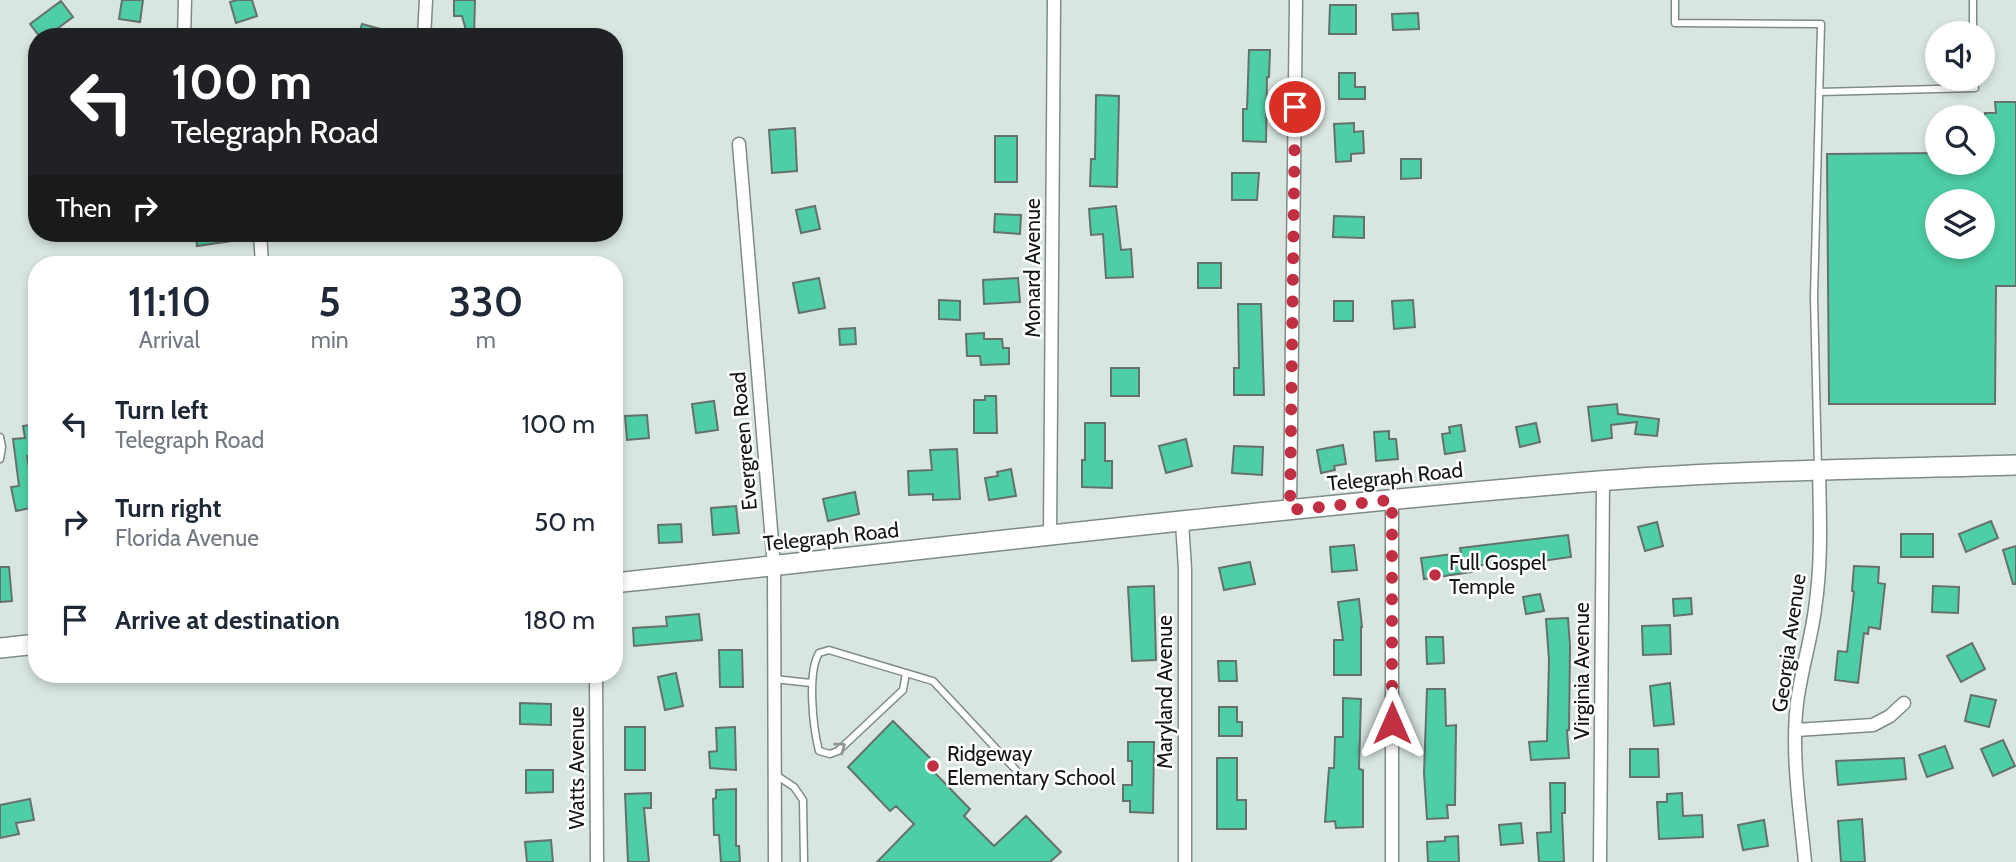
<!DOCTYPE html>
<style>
:root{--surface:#fff;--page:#f2f2f3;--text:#1f2937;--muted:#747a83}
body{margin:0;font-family:Cabin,sans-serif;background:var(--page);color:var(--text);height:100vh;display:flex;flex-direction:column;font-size:26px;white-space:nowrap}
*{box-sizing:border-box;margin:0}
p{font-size:23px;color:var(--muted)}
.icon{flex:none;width:38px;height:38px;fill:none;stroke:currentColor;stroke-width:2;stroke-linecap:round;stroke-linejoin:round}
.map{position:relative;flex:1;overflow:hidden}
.panel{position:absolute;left:28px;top:256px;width:595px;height:427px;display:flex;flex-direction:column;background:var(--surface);border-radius:28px;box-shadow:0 4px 10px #0003}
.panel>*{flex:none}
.guide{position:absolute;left:28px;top:28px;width:595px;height:214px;border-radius:28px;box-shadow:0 4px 10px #0003;background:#202124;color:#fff;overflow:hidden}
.controls{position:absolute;left:1925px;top:21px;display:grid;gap:14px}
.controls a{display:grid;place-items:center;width:70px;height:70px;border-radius:50%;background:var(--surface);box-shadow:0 4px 10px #0003;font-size:35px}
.pin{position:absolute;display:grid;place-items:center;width:60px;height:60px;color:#fff;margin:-30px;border:4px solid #fff;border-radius:50%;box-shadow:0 2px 7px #0007}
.me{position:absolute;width:77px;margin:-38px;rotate:0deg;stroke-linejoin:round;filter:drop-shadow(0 0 5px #0008)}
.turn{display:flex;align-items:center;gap:24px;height:147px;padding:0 28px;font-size:32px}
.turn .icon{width:91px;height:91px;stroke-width:2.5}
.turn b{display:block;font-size:49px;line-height:60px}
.then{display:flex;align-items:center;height:66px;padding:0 28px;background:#0003;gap:14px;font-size:26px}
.eta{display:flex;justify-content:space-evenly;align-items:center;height:119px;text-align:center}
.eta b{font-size:42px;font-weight:600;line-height:49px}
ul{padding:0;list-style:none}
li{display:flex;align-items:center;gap:21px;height:98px;padding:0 28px}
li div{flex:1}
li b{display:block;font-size:26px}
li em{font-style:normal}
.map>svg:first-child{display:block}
.building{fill:#4ecea6;stroke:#65716c;stroke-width:2;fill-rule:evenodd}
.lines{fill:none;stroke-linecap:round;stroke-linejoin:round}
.lane-casing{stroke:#7f8b86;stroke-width:9}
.street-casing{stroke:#7f8b86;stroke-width:15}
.primary-casing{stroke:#7f8b86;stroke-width:22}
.lane{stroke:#fff;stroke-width:6}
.street{stroke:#fff;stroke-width:12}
.primary{stroke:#fff;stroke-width:19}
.oneway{stroke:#959796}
.route{stroke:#c02f42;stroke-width:12;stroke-dasharray:0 21.6}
.poi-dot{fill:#c02f42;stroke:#fff;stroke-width:2.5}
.labels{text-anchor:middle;stroke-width:5;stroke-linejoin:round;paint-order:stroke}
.street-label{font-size:21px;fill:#131715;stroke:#fff}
.poi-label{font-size:21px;fill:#131715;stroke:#fff;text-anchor:start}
</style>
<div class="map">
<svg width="2016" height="862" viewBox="0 0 2016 862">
<rect width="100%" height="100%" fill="#d9e6e0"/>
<path class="building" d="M122,0H143L140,22L119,19Z
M237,0H252L257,16L236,23L230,2Z
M454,0H475L474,37H468L462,16H454Z
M61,1L73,17L46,37H40L30,24Z
M1330,5H1356V34H1329Z
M1418,13L1419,29L1393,30L1392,14Z
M362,24L395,33L394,37H358Z
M1249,50H1270L1269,77H1267L1266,142L1243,141V109H1247Z
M1339,73H1355V87H1365V99H1339Z
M1096,95L1119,96L1117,187L1090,186L1091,159H1095Z
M1995,102H2016V286H1996L1995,404H1829L1827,154L1937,153V163H1983V153H1985V113H1996ZM1937,201H1983V247H1937Z
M1354,123V132L1363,131L1364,153L1351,154V161L1336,162L1334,124Z
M795,128L797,171L772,173L769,130Z
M995,136H1017V182H995Z
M1401,159H1421V178L1401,179Z
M1232,173H1259L1257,200H1232Z
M815,206L820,229L801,233L796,210Z
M1116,206L1121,250L1131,249L1133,277L1106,278L1103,234L1091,235L1089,209Z
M995,214L1021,215L1020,234L994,232Z
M1334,216L1364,217V238L1333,237Z
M195,233H238L239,240L197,246Z
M1198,263H1221V288H1198Z
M819,278L825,308L799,313L793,283Z
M1018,278L1020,302L984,304L983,280Z
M939,300L960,301V320L939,319Z
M1413,300L1415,327L1394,329L1392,301Z
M1334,301H1353V321H1334Z
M1238,304H1261L1264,395H1234V368H1239Z
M855,328L856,344L840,345L839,329Z
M984,333V339H1002L1003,348H1009V364L981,365L980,356H967L966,334Z
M1111,368H1139V396H1111Z
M985,396H996L997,433H974V400H985Z
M714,401L718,430L696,433L692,404Z
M1617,404L1618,414L1659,419L1657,436L1635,434L1637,422L1611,425L1612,438L1592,441L1588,407Z
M647,415L649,438L627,440L625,416Z
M1085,423H1105V461H1112V488L1082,487V460H1085Z
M1536,423L1540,442L1520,447L1516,427Z
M37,424V454L27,456L35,507L16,511L11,487L19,486L13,439L25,438L23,426Z
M1461,425L1465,451L1445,454L1442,434L1450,433L1449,427Z
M1389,431V439H1396L1398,459L1376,461L1374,432Z
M1186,439L1192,466L1166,473L1159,446Z
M1343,445L1346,464L1334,466L1335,470L1321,473L1317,450Z
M1234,446L1263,447L1262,475L1232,473Z
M957,449L960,499L933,500V494L909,495L908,471L932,470L930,450Z
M1011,469L1016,496L989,500L985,478L998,476L997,472Z
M855,492L859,514L828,521L823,499Z
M736,506L739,533L713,535L711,508Z
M1991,521L1998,538L1966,552L1959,534Z
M1657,522L1663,546L1645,551L1638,527Z
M681,524L682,542L659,543L658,525Z
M1901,534H1933V557H1901Z
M1568,535L1571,557L1534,562V567L1516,569L1515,562L1472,566V572L1424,579L1421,558L1461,553L1460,548Z
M1354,545L1357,570L1332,572L1330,547Z
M2016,546V584H2013L2003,550Z
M1250,562L1255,584L1224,590L1219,568Z
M1854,566L1879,567L1878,583L1885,584L1880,629L1869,627L1868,634L1864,633L1858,683L1835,680L1838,651L1847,652L1854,592L1852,591Z
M0,567H9L12,601L0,602Z
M1154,586L1156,660L1132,661L1128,587Z
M1933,586L1959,587L1958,613L1932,612Z
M1540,594L1544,611L1526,614L1523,597Z
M1691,598L1692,614L1674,616L1673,599Z
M1359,599L1362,627H1361V675H1334V640H1343L1338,602Z
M699,614L702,640L634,646L633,628L667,626L666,617Z
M1568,618L1570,646L1569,730H1567L1569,758L1531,760L1529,742L1547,741L1549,660L1546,619Z
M1670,625L1671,654L1643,655L1642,626Z
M1426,637H1443L1444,663L1427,664Z
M1972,643L1985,669L1961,682L1947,656Z
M719,650H742L743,687H720Z
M1218,661H1236L1237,681H1219Z
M676,673L683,706L665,710L658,677Z
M1670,683L1674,724L1654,726L1650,686Z
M1427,689H1445L1446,726L1456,725L1455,805H1447L1448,818L1427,819L1424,773Z
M1971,695L1996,700L1989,727L1965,721Z
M1343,698L1361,699L1359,769L1363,770V827L1336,828L1335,821L1325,822L1329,768H1334L1335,737H1343Z
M520,703L551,704V725L520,724Z
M1219,707H1237V722H1242V736H1219Z
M893,721L937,765L932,770L970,809L964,816L994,846L1026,816L1061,852L1050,862H877L914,824L896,806L890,811L848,767Z
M625,727H645V770H625Z
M735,727L736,770L710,768L709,752L717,751L716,728Z
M2003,740L2015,766L1993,776L1981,749Z
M1128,742H1154L1153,813L1130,812V801H1123V785H1132V761H1128Z
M1945,746L1953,768L1927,777L1919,755Z
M1630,749H1658L1659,777H1630Z
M1217,758H1237V800H1246V829H1217Z
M1904,758L1906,779L1838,785L1836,761Z
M526,770H553V792L526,793Z
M1550,783H1565V813H1562L1564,862H1539L1537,833L1551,832Z
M736,789V846H739L740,862H721L719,835H714L713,799L716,798V790Z
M651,793V808H644L649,862H628L625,794Z
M1682,793L1683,816L1702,815L1703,837L1659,839L1657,802H1667V794Z
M30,799L34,820L16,823L19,834L0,838V805Z
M1862,819L1865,862H1841L1838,821Z
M1764,820L1768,846L1743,850L1738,825Z
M1521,823L1523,843L1501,845L1499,825Z
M1458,836L1459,862H1428L1427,842L1445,841V837Z
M551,840L553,862H527L525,842Z"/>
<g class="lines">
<defs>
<path id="lane" d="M1675,0V23L1821,24L1814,297L1818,469
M1973,0V33
M1819,92L1975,88L1974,79
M0,437L2,447L0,459
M906,673L903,690L838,751L830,754L819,751C813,728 807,673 819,653L829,650L933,681L1016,770
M774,679L811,683
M776,775L794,787L803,800L804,862"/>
<path id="street" d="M184,37L185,0
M424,37L426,0
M739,144L774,566L775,862
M260,233L262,264
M1290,510L1296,0
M1182,522L1185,569V862
M1050,536L1054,0
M596,674L597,862
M1796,730L1873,725L1890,716L1904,703
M1392,862V500
M1600,862L1603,481
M1805,862C1800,810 1791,755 1797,703C1801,671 1811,640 1815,609C1822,562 1820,517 1819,470"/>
<path id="primary" d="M614,583C942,548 1270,508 1599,481C1738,470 1877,469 2016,465
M0,648L37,644"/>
</defs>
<use href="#lane" class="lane-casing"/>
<use href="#street" class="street-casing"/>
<use href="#primary" class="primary-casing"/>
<use href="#lane" class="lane"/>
<use href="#street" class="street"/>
<use href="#primary" class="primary"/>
</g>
<defs><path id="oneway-chevron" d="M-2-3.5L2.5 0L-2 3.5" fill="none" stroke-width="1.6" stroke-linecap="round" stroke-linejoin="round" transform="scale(1.75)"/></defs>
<use class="oneway" href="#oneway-chevron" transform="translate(841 747) rotate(-36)"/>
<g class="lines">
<path class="route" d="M1295,107L1290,510L1392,500V723"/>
</g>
<g class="poi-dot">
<circle cx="1435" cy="575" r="7"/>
<circle cx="933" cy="766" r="7"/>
</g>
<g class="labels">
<g class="street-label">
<text transform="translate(1033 268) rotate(-90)" y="7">Monard Avenue</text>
<text transform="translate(744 441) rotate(-95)" y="7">Evergreen Road</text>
<text transform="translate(1395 477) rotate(-6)" y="7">Telegraph Road</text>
<text transform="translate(831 537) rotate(-6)" y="7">Telegraph Road</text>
<text transform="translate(1789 643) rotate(-82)" y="7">Georgia Avenue</text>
<text transform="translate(1582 671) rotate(-90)" y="7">Virginia Avenue</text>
<text transform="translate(1165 692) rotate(-90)" y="7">Maryland Avenue</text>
<text transform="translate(577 768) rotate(-90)" y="7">Watts Avenue</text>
</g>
<g class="poi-label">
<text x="1449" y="570">Full Gospel<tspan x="1449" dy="24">Temple</tspan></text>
<text x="947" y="761">Ridgeway<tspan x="947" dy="24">Elementary School</tspan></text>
</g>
</g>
</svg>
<div class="controls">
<a><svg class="icon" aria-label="sound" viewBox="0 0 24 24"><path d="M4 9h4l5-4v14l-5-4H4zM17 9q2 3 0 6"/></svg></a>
<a><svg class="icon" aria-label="search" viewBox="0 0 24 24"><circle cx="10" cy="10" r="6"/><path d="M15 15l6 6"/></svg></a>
<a><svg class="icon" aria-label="layers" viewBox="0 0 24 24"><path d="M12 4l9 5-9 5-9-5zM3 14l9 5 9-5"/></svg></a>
</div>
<div class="pin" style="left:1295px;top:107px;background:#d93025"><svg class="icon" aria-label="arrive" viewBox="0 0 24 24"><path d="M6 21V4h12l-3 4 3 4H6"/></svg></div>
<svg class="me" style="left:1392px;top:723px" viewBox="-20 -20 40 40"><path d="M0-17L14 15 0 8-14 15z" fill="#c02f42" stroke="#fff" stroke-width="4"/></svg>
<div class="guide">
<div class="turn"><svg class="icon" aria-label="left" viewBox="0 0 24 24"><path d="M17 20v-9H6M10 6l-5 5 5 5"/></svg><div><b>100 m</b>Telegraph Road</div></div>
<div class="then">Then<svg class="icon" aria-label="right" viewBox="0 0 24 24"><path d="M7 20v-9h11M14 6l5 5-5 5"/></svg></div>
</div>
<section class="panel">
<div class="eta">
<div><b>11:10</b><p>Arrival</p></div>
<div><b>5</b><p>min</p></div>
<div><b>330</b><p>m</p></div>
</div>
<ul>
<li><svg class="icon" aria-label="left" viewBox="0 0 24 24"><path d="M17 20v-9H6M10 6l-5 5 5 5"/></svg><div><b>Turn left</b><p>Telegraph Road</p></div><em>100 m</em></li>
<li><svg class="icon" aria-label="right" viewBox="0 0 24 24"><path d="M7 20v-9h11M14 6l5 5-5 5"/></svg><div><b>Turn right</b><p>Florida Avenue</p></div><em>50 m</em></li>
<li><svg class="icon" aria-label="arrive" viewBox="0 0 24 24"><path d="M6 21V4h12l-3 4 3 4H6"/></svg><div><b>Arrive at destination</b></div><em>180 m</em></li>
</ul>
</section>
</div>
